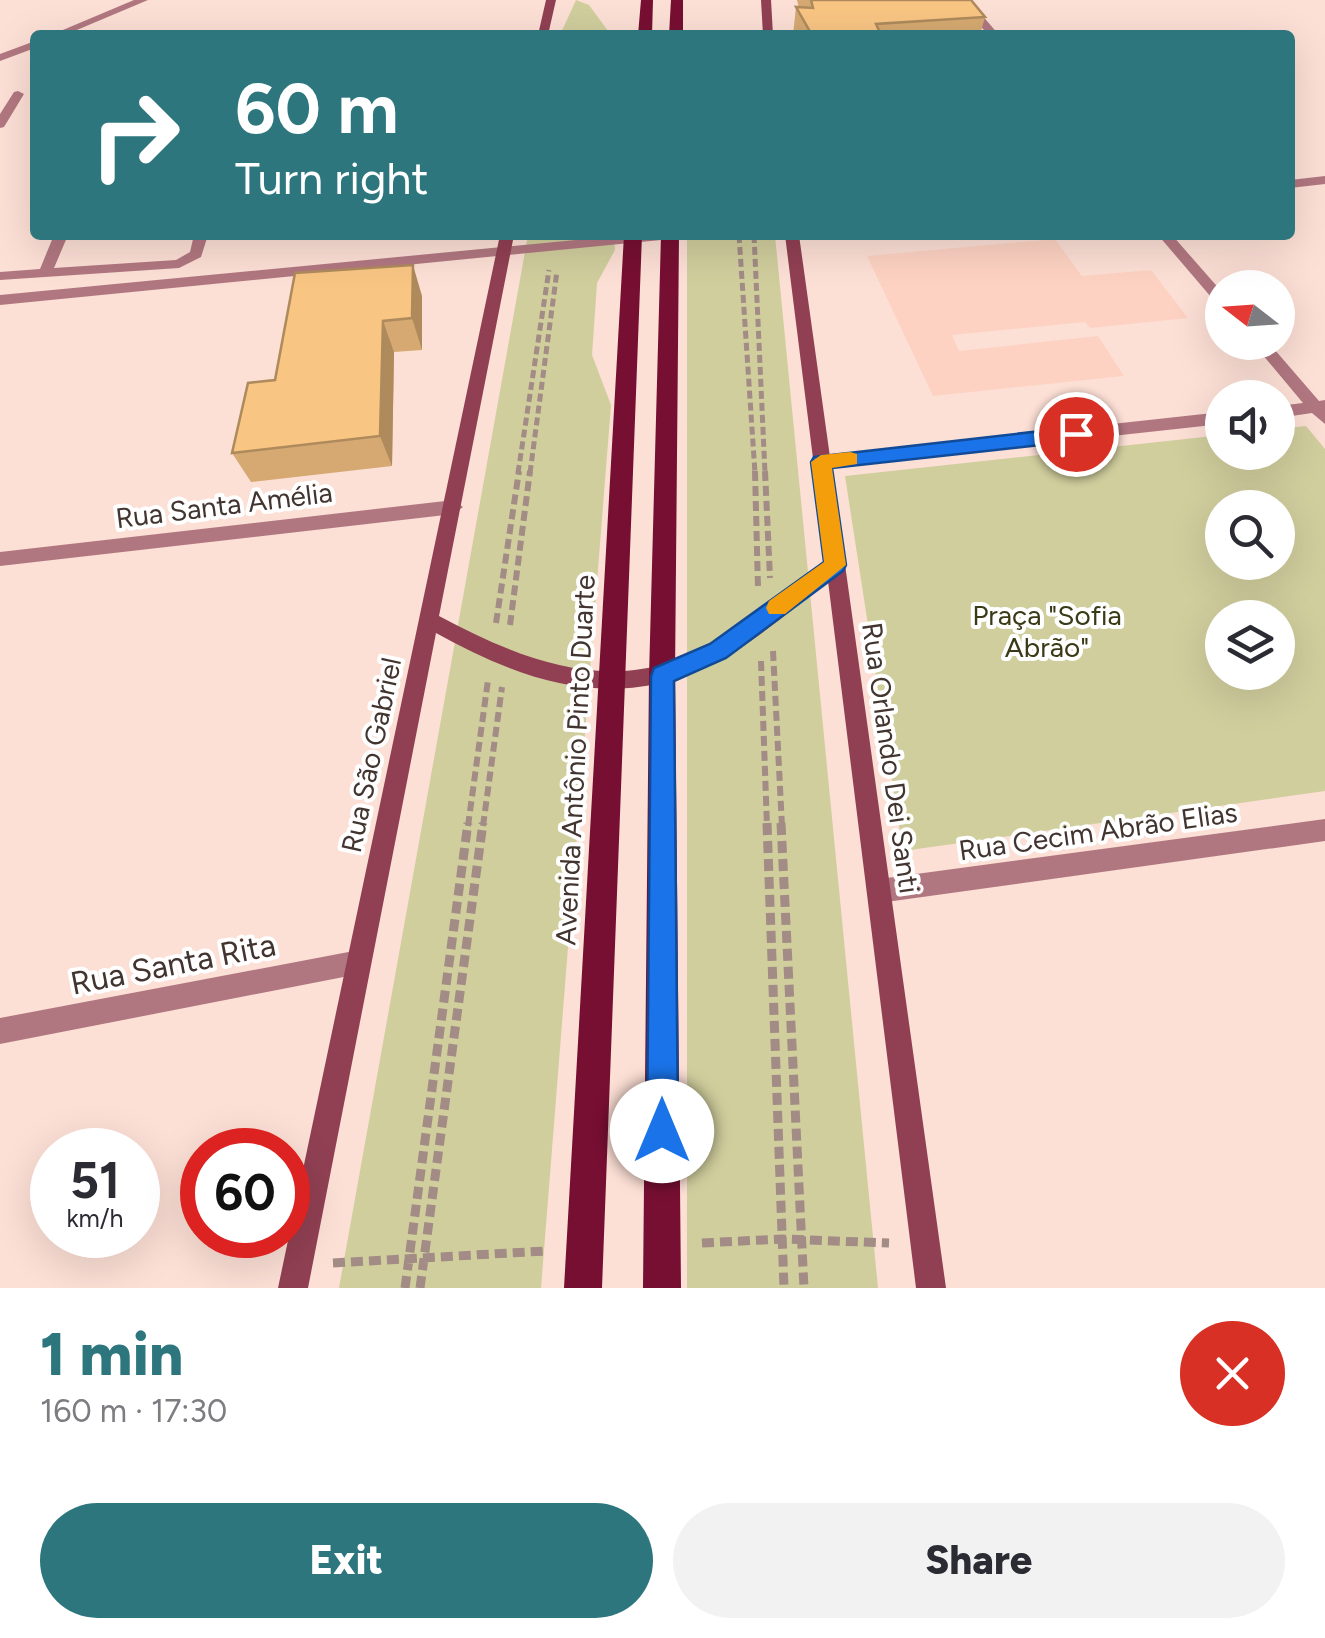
<!DOCTYPE html>
<meta charset="utf-8">
<style>
:root{--surface:#fff;--page:#f2f2f3;--text:#2b2b33;--muted:#7c7c81;--accent:#2d767e}
body{margin:0;font-family:Figtree,sans-serif;background:var(--page);color:var(--text);height:100vh;display:flex;flex-direction:column;font-size:38px;white-space:nowrap}
*{box-sizing:border-box;margin:0}
p{font-size:32px;color:var(--muted)}
.icon{flex:none;width:55px;height:55px;fill:none;stroke:currentColor;stroke-width:2;stroke-linecap:round;stroke-linejoin:round}
.map{position:relative;height:1288px;overflow:hidden}
.sheet{display:flex;flex-direction:column;background:var(--surface);flex:1}
.sheet>*{flex:none}
.top-card{position:absolute;left:30px;top:30px;width:1265px;height:210px;border-radius:10px;box-shadow:0 10px 40px #0002;background:#2d767e;color:#fff;overflow:hidden}
.needle{width:65px;rotate:287deg}
.controls{position:absolute;left:1205px;top:270px;display:grid;gap:20px}
.controls a{display:grid;place-items:center;width:90px;height:90px;border-radius:50%;background:var(--surface);box-shadow:0 10px 40px #0002;font-size:50px}
.speed{position:absolute;left:30px;top:1128px;display:flex;gap:20px;font-size:50px;font-weight:700;text-align:center}
.speed>*{display:grid;place-content:center;width:130px;height:130px;border-radius:50%;background:var(--surface);box-shadow:0 10px 40px #0002;line-height:1}
.speed small{font-size:25px;font-weight:400}
.speed .limit{border:15px solid #d22;background:#fff;color:#111}
.pin{position:absolute;display:grid;place-items:center;width:85px;height:85px;color:#fff;margin:-42px;border:5px solid #fff;border-radius:50%;box-shadow:0 2px 10px #0007}
.me{position:absolute;width:110px;margin:-55px;rotate:0deg;stroke-linejoin:round;filter:drop-shadow(0 0 8px #0008)}
.turn{display:flex;align-items:center;gap:35px;height:210px;padding:0 40px;font-size:45px}
.turn .icon{width:130px;height:130px;stroke-width:2.5}
.turn b{display:block;font-size:70px;line-height:85px}
.round{display:grid;place-items:center;flex:none;width:105px;height:105px;border-radius:52px;background:var(--page)}
.summary{display:flex;align-items:center;justify-content:space-between;height:170px;padding:0 40px}
h1{font-size:60px;font-weight:800;line-height:75px;color:var(--accent)}
.primary-button{display:flex;gap:20px;margin-top:auto;padding:20px 40px}
.primary-button a{flex:1;height:115px;border-radius:60px;background:var(--accent);color:#fff;font-size:40px;font-weight:800;line-height:115px;text-align:center}
.primary-button a+a{background:var(--page);color:var(--text)}
.map>svg:first-child{display:block}
.built{fill:#fdd2c2}
.green{fill:#d0ce9d;fill-rule:evenodd}
.lines{fill:none;stroke-linecap:round;stroke-linejoin:round}
.path-far2{stroke:#a28c85;stroke-width:5;stroke-dasharray:8 4;stroke-linecap:butt}
.path-far1{stroke:#a28c85;stroke-width:6;stroke-dasharray:10 5;stroke-linecap:butt}
.path{stroke:#a28c85;stroke-width:9;stroke-dasharray:12 6;stroke-linecap:butt}
.service{fill:#b17781;fill-rule:evenodd}
.minor{fill:#b17781;fill-rule:evenodd}
.secondary{fill:#914053;fill-rule:evenodd}
.primary{fill:#770f32;fill-rule:evenodd}
.wall{fill:#d5a971}
.shaded-wall{fill:#ae8a5c}
.building{fill:#f8c583;stroke:#ae8a5c;stroke-width:2.5}
.route{fill:#1a73e8;stroke:#114b97;stroke-width:2.5}
.slow{fill:#f59e0b}
.labels{text-anchor:middle;stroke-width:8;stroke-linejoin:round;paint-order:stroke}
.street-label{font-size:28px;fill:#42342f;stroke:#fff}
.park-label{font-size:28px;fill:#3b3a17;stroke:#fff}
.near-street-label{font-size:32px;fill:#42342f;stroke:#fff}
</style>
<div class="map">
<svg width="1325" height="1288" viewBox="0 0 1325 1288">
<rect width="100%" height="100%" fill="#fcdfd5"/>
<path class="built" d="M1055,239L1082,276L1151,270L1188,318L1090,328L1085,322L952,335L959,351L1098,336L1124,376L933,396L867,256Z"/>
<path class="green" d="M576,0L589,5L611,35H560Z
M528,235H614L615,250L597,283L592,355L611,405L541,1288H339Z
M687,235H775L878,1288H687Z
M1306,426L1325,449V791L903,851L845,476L1222,435V452H1278V429ZM1222,508H1278V562H1222ZM1222,618H1278V672H1222Z"/>
<g class="lines">
<path class="path-far2" d="M739,235L755,473
M754,235L765,473
M518,473L549,270
M530,473L557,271"/>
<path class="path-far1" d="M755,471L758,588
M765,471L770,578
M496,623L519,471
M510,625L530,471
M773,651L782,826
M761,661L767,826
M468,826L488,680
M483,826L502,687"/>
<path class="path" d="M767,823L784,1288
M781,823L804,1288
M702,1243L782,1239L889,1243
M333,1263L545,1251
M405,1288L468,823
M420,1288L483,823"/>
<path class="service" d="M18,91L24,94L4,127L0,128V114L14,92Z
M54,235H68L54,268L176,260L190,252L194,235H208L201,257L179,268L0,280V272L40,269Z"/>
<path class="minor" d="M134,0H148L65,35H51Z
M959,0H969L999,35H988Z
M35,41V48L0,61V54Z
M1325,176V184L1290,188V180Z
M628,235H678L671,239L0,305V295Z
M1158,235H1172L1222,292V305L1217,304Z
M1252,342H1268L1319,401L1325,400V424L1312,413L1278,418V406L1303,403Z
M1222,412V424L821,468L812,462L821,456Z
M454,500L463,507L454,514L0,566V552Z
M1325,819V841L879,903L871,899L867,891L871,883L879,879Z
M359,950L368,953L371,962L368,971L359,974L0,1044V1018Z"/>
<path class="secondary" d="M546,0H556L548,35H538Z
M761,0H771L773,35H763Z
M500,235H514L439,616C529,664 618,698 714,643C754,620 789,589 826,562L785,235H799L946,1288H916L828,581C796,606 764,634 729,655C627,715 533,687 436,633L308,1288H278Z"/>
<path class="primary" d="M641,0H653L652,35H638Z
M671,0H683V35H669Z
M624,235H642L602,1288H564Z
M661,235H679L675,676L681,1288H643L649,676Z"/>
</g>
<path class="wall" d="M797,0H971L985,17L980,35H793L796,7L799,8Z
M422,296V350L394,352L392,466L251,482L232,453L275,380Z"/>
<path class="shaded-wall" d="M413,265L422,296V350L412,318Z
M383,321L394,352L392,466L380,436Z"/>
<path class="building" d="M811,0H971L985,17L876,24L881,35H812L796,7L813,8Z
M413,265L412,318L383,321L380,436L232,453L248,383L275,380L295,273Z"/>
<path class="route" d="M1076,427L1086,434L1076,441L832,468L846,565L843,571L726,658L674,681L678,1131L673,1142L662,1147L651,1142L647,1131L651,676L654,668L710,644L824,562L811,462L814,457Z"/>
<path class="slow" d="M850,452L857,454V464L832,468L846,565L785,614H769L766,608L769,601L824,562L811,462L821,455Z"/>
<g class="labels">
<g class="street-label">
<text transform="translate(224 505) rotate(-7)" y="10">Rua Santa Amélia</text>
<text transform="translate(371 755) rotate(-78)" y="10">Rua São Gabriel</text>
<text transform="translate(891 758) rotate(82)" y="10">Rua Orlando Dei Santi</text>
<text transform="translate(575 760) rotate(-87)" y="10">Avenida Antônio Pinto Duarte</text>
<text transform="translate(1098 831) rotate(-8)" y="10">Rua Cecim Abrão Elias</text>
</g>
<g class="park-label">
<text x="1047" y="625">Praça "Sofia<tspan x="1047" dy="32">Abrão"</tspan></text>
</g>
<g class="near-street-label">
<text transform="translate(173 964) rotate(-11)" y="11">Rua Santa Rita</text>
</g>
</g>
</svg>
<div class="controls">
<a><svg class="needle" viewBox="-14 -14 28 28"><path d="M0-13l5 13h-10z" fill="#e53935"/><path d="M0 13l5-13h-10z" fill="#7c7c81"/></svg></a>
<a><svg class="icon" aria-label="sound" viewBox="0 0 24 24"><path d="M4 9h4l5-4v14l-5-4H4zM17 9q2 3 0 6"/></svg></a>
<a><svg class="icon" aria-label="search" viewBox="0 0 24 24"><circle cx="10" cy="10" r="6"/><path d="M15 15l6 6"/></svg></a>
<a><svg class="icon" aria-label="layers" viewBox="0 0 24 24"><path d="M12 4l9 5-9 5-9-5zM3 14l9 5 9-5"/></svg></a>
</div>
<div class="speed"><div>51<small>km/h</small></div><div class="limit">60</div></div>
<div class="pin" style="left:1076px;top:434px;background:#d93025"><svg class="icon" aria-label="arrive" viewBox="0 0 24 24"><path d="M6 21V4h12l-3 4 3 4H6"/></svg></div>
<svg class="me" style="left:662px;top:1131px" viewBox="-20 -20 40 40"><circle r="19" fill="#fff"/><path d="M0-13L10 11 0 6-10 11z" fill="#1a73e8"/></svg>
<div class="top-card">
<div class="turn"><svg class="icon" aria-label="right" viewBox="0 0 24 24"><path d="M7 20v-9h11M14 6l5 5-5 5"/></svg><div><b>60 m</b>Turn right</div></div>
</div>
</div>
<section class="sheet">
<div class="summary"><div><h1>1 min</h1><p>160 m · 17:30</p></div><a class="round" style="background:#d93025;color:#fff"><svg class="icon" aria-label="close" viewBox="0 0 24 24"><path d="M6 6l12 12M18 6L6 18"/></svg></a></div>
<div class="primary-button"><a>Exit</a><a>Share</a></div>
</section>
